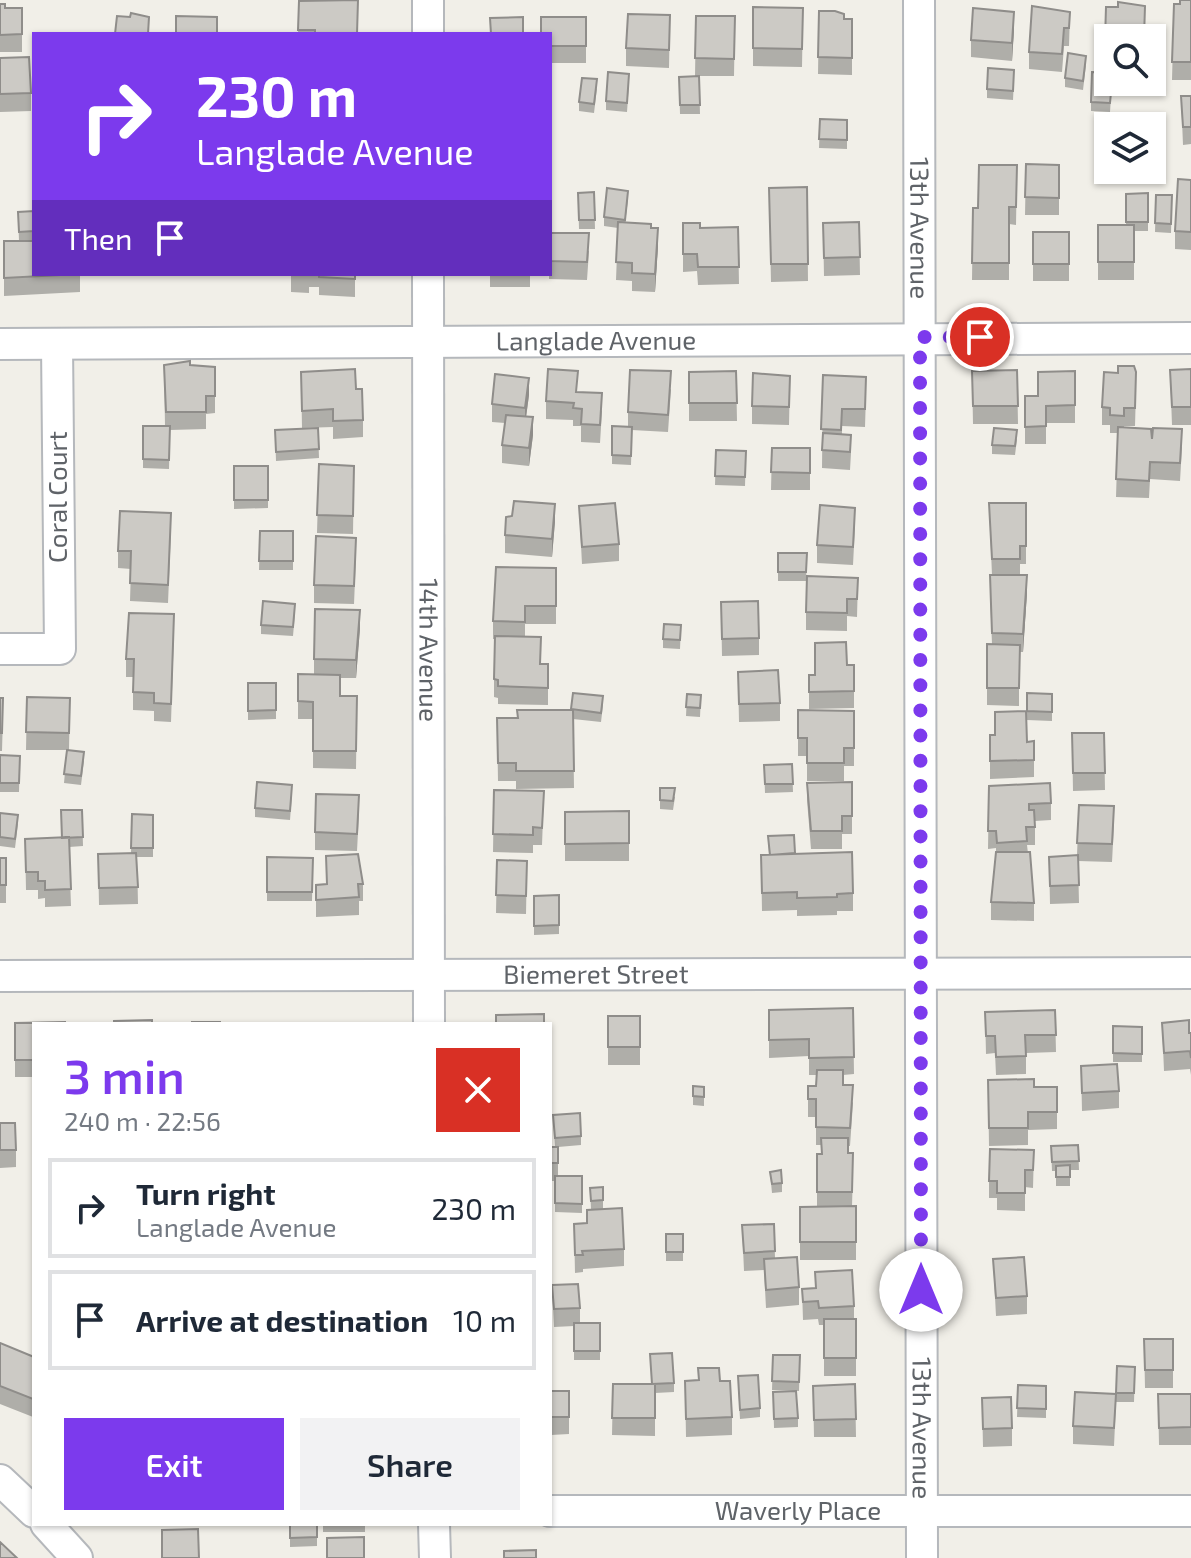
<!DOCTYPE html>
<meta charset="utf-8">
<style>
:root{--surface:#fff;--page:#f2f2f3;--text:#1f2937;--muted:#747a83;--line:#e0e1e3;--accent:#7c3aed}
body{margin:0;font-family:"Exo 2",sans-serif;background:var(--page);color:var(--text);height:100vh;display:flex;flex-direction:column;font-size:30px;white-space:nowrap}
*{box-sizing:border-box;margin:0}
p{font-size:26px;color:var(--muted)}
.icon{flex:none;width:44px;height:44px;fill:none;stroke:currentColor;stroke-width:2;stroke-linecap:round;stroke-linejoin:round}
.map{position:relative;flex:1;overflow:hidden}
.details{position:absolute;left:32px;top:1022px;width:520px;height:504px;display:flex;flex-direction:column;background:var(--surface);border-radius:0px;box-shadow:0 2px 6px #0004}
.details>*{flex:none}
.banner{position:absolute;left:32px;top:32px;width:520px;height:244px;border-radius:0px;box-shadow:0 2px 6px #0004;background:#7c3aed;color:#fff;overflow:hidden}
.fabs{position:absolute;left:1094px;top:24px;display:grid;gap:16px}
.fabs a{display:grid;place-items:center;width:72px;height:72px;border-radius:0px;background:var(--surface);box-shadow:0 2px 6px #0004;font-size:40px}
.pin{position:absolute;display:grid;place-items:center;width:68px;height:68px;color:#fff;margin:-34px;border:4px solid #fff;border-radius:50%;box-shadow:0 2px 8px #0007}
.me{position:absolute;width:88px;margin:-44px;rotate:0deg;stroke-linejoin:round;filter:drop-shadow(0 0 6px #0008)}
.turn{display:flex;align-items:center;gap:28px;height:168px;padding:0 32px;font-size:36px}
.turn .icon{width:104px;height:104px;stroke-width:2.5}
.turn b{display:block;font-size:56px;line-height:68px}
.then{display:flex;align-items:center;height:76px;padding:0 32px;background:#0003;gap:16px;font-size:30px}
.round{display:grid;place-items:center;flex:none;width:84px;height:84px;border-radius:0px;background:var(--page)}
.summary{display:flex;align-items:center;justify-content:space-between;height:136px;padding:0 32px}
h1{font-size:48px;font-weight:600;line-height:60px;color:var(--accent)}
.cta{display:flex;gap:16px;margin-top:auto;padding:16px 32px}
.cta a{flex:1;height:92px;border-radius:0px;background:var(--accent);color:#fff;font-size:32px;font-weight:600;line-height:92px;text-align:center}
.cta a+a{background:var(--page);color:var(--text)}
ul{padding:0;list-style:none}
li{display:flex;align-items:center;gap:24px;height:100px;margin:0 16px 12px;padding:0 16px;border:4px solid var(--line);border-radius:0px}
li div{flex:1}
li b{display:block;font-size:30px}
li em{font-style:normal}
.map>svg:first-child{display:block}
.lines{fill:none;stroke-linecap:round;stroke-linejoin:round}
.minor-casing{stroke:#b5b8bc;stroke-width:34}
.minor{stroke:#fff;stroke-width:30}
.wall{fill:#afaea9}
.shaded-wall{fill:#8f8d8a}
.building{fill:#cccac5;stroke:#8f8d8a;stroke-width:2}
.route{stroke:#7c3aed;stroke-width:14;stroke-dasharray:0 25.2}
.labels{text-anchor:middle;stroke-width:6;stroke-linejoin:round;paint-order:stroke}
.street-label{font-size:26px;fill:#5f6368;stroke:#fff}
</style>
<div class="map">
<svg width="1191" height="1558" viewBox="0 0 1191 1558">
<rect width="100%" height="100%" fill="#f1efe8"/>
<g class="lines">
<defs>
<g id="minor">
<path d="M428,0V34"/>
<path id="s1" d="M919,0L922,1558"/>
<path id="s2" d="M428,274L429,1024"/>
<path id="s3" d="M0,344L1191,338"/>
<path d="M0,649H60L57,344"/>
<path id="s4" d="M0,976L1191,973"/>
<path d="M0,1480L34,1512"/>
<path id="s5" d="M550,1511H1191"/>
<path d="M46,1524L77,1558"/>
<path d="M434,1524L435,1558"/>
</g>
</defs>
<use href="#minor" class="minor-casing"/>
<use href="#minor" class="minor"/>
</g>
<path class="wall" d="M1191,0V80H1172L1174,4H1180Z
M299,1L358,34H298Z
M0,4L5,8H22V52H0Z
M1145,6L1108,38V58H1105V40L1118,7Z
M753,7L803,8L802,67L753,66Z
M819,11L844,19H852V75L818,74Z
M1070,12L1069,46H1064L1062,72L1029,69V52Z
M670,15L669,68L626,66V48Z
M696,16H735L734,76H695Z
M586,17V63H550V34Z
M1014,29L1012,61L971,57V40Z
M0,58L31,93V111L0,112Z
M1086,65L1083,90L1065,87V78Z
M699,76L700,114H680L679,77Z
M1014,79L1013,100L987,98V89Z
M1112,82L1110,112L1091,111V102Z
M629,83L627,112L606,110V101Z
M597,88L594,113L579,111V102Z
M1181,96H1191V144L1183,145Z
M820,119L847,120V149L819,148Z
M1026,164L1059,165V215H1025Z
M1017,165L1016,225L1009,224V280H972L973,208H978Z
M1191,180V250L1175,249V231Z
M807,187L808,281L771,282L769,188Z
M594,192L595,229H579L578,193Z
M1148,193V231H1134V280H1098V225H1126V194Z
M1156,195H1172L1171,233L1155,232Z
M628,200L625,223L651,228L658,246L655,292L632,291V281L616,280L618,228L604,226V217Z
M34,211V240L19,241L18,212Z
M859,222L860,275L824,276L823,223Z
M683,223L700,228L738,227L739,284L698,285L697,271L683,272Z
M1033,232H1069V281H1033Z
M550,233L589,251L587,280L549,279V274H550Z
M4,241L80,274V292L4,296Z
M291,274H355V297L319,295V287H309V293L291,292Z
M490,274H530V287H490Z
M164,365H190L215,396V413L206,414V429L170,430L169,469L143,468V426H165Z
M1191,369V425H1172L1170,370Z
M1017,370L1018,424H973L972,371Z
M736,371L737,421H689V372Z
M1075,371V423H1046V444H1025V396H1038Z
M301,372L356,389L363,420V437L333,439V427L302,428Z
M823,375L866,394L865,427L842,426V434L851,453L850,470L822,468Z
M790,376L789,425L752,424V406Z
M671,389L668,432L632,430L631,465L612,464V426L628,427V412Z
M1136,390L1135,426H1124V427L1152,439L1182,447L1180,481L1150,479L1149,498L1116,497L1118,433H1110V425H1102V407Z
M577,392L602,411L600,443L581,442V426H573V420L546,419V401Z
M529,395L526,417L533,435L529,466L502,463V445L505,423L492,422V404Z
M318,428L319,458L276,461L275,430Z
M1017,439L1015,455L992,454V445Z
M772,448H810V490H771Z
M716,450L746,451L745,486L715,485Z
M319,464L354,466L353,534L317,533Z
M234,466H268V508L234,509Z
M989,503H1026V564H1020V575L1027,593L1023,652H1019V706L987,705V644H992L990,593V575H992Z
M579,506L619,544V561L582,564Z
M512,516L555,521L552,557L505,553V535Z
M855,526L853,565L817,563V545Z
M171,531L168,603L130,601L131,569L118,568V551Z
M260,531H293V570H259Z
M778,553H807L806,581H778Z
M356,556L354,604L314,603V585Z
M556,568V624H525V637L540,664H548V705L498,704V698L494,697V639H493V621Z
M858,578L857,617L847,616V631L806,630V612Z
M721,602L759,638V655L722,656Z
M295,613L293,636L261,634V625Z
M681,625L680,649L663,648V639Z
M360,628L356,678H340V696H357L356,769L313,768V719H298V674H314V659Z
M174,632L171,722L154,721V711L133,710V677H126V659Z
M847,665H854V708L809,709V675H815Z
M738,672L780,703V721L739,722Z
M248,683H276V719L248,720Z
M1027,693L1052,694V721L1027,720Z
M687,694L701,695L700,717L686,716Z
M27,697L70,698L69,750L84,761L81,785L64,783L67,750H26Z
M0,698L3,716L2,751H0Z
M603,705L601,722L573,719L574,788L516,789V781H498L497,718H517Z
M798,710L854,711V766H844V781H807V756H798Z
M1072,733H1104L1105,790L1073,791Z
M990,735H995L1027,742L1034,741V777L990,779Z
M0,755L20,756L19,792H0Z
M792,764L793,792L765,793L764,765Z
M852,782V834H842V849H811L807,800V783Z
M989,786L1051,803V820L1035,821V845H1027L1034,903V921L991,920V902L996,852V848L988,849Z
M660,788L675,797L673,810L660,809Z
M494,790L544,791L542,845H533V853L493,852Z
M292,794L290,820L255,817V808Z
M1079,805L1114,824L1112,862L1078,861L1079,903L1050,904L1049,857L1077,855Z
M82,810L83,846L69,847L71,906L45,907V898L38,899V890H26L25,839L62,838Z
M629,811V861H565V812Z
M0,813L18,824L15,848L0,846Z
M359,813L357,851L315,850V832Z
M132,814L153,815V857H137L138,904L99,905L98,854L131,853Z
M768,836L853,893V911H837V915L797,916V910L762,911L761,855H769Z
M326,856L363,884V901H359V915L316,917V885L326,884Z
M267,857L313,858L312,901H267Z
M0,858H6V903H0Z
M497,860L527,861L526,914L496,913Z
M559,895V934L534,935V896Z
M853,1008L854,1074L843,1075V1085L853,1103L850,1146H848V1153L853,1171L852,1206H856V1260H800V1207L817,1206V1154H821V1145H816V1117H808V1086H816L817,1075H809V1056L769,1058V1010Z
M1055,1010L1056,1052L1026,1053V1074L996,1075L995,1053L986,1054L985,1012Z
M608,1016H640V1065H608Z
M15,1023L34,1024V1077H15Z
M1162,1023L1191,1033V1075L1190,1069L1164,1071Z
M1113,1026L1142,1027V1062H1113Z
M1081,1066L1119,1091V1108L1082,1111Z
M988,1080L1034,1087L1057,1112V1129L1028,1130V1145L989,1146Z
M693,1086L704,1087V1106L693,1105Z
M553,1115L581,1136V1145L558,1147V1176H582V1213L555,1212V1181H550V1147H555Z
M0,1123L16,1150V1167L0,1168Z
M1078,1145L1079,1170H1070V1186H1056V1171H1052L1051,1146Z
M1034,1150L1033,1188L1025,1187V1211L997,1210V1198H989V1181Z
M770,1172L782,1183V1192L772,1193Z
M590,1188L603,1200V1209L624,1249V1266L583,1269V1272L575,1273L574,1224L587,1223L591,1209Z
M774,1224L775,1258L799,1287V1305L766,1308L764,1270L744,1271L742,1225Z
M666,1234H683V1261H666Z
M993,1259L1027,1296V1314L996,1316Z
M815,1272L854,1306V1319H856V1376H824V1325H819L818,1319L803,1320L802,1289L815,1288Z
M552,1285L580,1308V1323H600V1360H574V1326L554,1327Z
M1144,1339L1173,1370V1388H1145Z
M0,1343L34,1357L33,1417L0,1404Z
M773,1355H800L799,1391L772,1390Z
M1117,1366L1135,1367L1134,1402H1116L1114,1446L1073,1444V1426L1116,1394Z
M685,1381L732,1417V1435L686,1437Z
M674,1383V1392L655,1393V1436L612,1435L613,1384Z
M738,1384L760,1408V1417L740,1419Z
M855,1384L856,1437H814L813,1386Z
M1018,1385L1046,1386V1418L1017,1417Z
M569,1391V1434L551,1435V1429H550V1396Z
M773,1392L798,1418V1427L774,1428Z
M1158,1394H1191V1445H1159Z
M982,1398L1012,1428V1446L983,1447Z
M290,1524L317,1537V1546L290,1547Z
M323,1524H365V1532H323Z"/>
<path class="shaded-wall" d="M1014,12V29L1012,61V43Z
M658,228V246L655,292V274Z
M529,378V395L525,425V408Z
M533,417V435L529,466V448Z
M555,504V521L552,557V539Z
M1027,575V593L1023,652V634Z
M360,610V628L356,678V660Z
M34,1396V1413L33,1417V1399Z"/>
<path class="building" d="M358,0L357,34H315V30H298L299,1Z
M1180,0H1191V62H1172L1174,4H1180Z
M1118,2L1145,6L1144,38H1108V40H1105L1106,7H1118Z
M0,4H5V8H22V34L0,35Z
M1032,6L1070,12L1069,28H1064L1062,54L1029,52Z
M753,7L803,8L802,49L753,48Z
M973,8L1014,12L1012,43L971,40Z
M819,11H835L844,14V19H852V58L818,57Z
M131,13L149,17L148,34H115L117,16L130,17Z
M628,14L670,15L669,50L626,48Z
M176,16L217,17V34H176Z
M696,16H735L734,59L695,58Z
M523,17V34H491L490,18Z
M541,17H586V46H550V34H541Z
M1068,53L1086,56L1083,81L1065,78Z
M29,57L31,93L0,94V58Z
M988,68L1014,70L1013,91L987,89Z
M608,72L629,74L627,103L606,101Z
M1092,72L1108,73V82H1112L1110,103L1091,102Z
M699,76L700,105H680L679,77Z
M582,78L597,79L594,104L579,102Z
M1181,96H1191V127H1183Z
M820,119L847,120V140L819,139Z
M1026,164L1059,165V198L1025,197Z
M979,165H1017L1016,207H1009V263H972L973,208H978Z
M1178,179L1191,180V232L1175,231Z
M807,187L808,264H771L769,188Z
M607,188L628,191L625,220L604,217Z
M594,192L595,220H579L578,193Z
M1148,193V222H1126V194Z
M1156,195H1172L1171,224L1155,223Z
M34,211V231L19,232L18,212Z
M618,222L651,224V228H658L655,274L632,273V263L616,262Z
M859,222L860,257L824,258L823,223Z
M683,223H700V228L738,227L739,267H698L697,254H683Z
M1098,225H1134V262H1098Z
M1033,232H1069V264H1033Z
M550,233H589L587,262L550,261Z
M4,241H34V274H80L4,278Z
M319,274H355V279L319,277Z
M190,361V365L215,367V396H206V412H166L164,365Z
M1118,366H1134L1136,372L1135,408H1124V416L1110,415V408L1102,407L1104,372L1118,373Z
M355,369L356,389H362L363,420L333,421V409L302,411L301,372Z
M548,369L578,371L576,392L602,393L600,425L581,424L582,409L573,408L574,403L546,401Z
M1191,369V407H1172L1170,370Z
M630,370L671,371L668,415L628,412Z
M1017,370L1018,406H973L972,371Z
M736,371L737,403H689V372Z
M1075,371V405L1046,406V426L1025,427V396H1038V372Z
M753,373L790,376L789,407L752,406Z
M495,374L529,378L525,408L492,404Z
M823,375L866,377L865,409H842L841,430L821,429Z
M506,415L533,417L529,448L502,445Z
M143,426H170L169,460L143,459Z
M612,426L632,427L631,456L612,455Z
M1118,427L1151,429L1152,439L1153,428L1182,429L1180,463L1150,462L1149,481L1116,479Z
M318,428L319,449L276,452L275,430Z
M994,428L1017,430L1015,446L992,445Z
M823,433L851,435L850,452L822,450Z
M772,448H810V473L771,472Z
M716,450L746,451L745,477L715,476Z
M319,464L354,466L353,516L317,515Z
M234,466H268V500H234Z
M514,501L555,504L552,539L505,535L506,517L512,516Z
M615,503L619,544L582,547L579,506Z
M989,503H1026V546H1020V559H992Z
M820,505L855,508L853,547L817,545Z
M120,511L171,513L168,585L130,583L131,551H118Z
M260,531H293V561H259Z
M316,536L356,538L354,586L314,585Z
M778,553H807L806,572H778Z
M496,567L556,568V606H525V622L493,621Z
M990,575H1027L1023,634L992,633Z
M807,576L858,578L857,599H847V613L806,612Z
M263,601L295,604L293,627L261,625Z
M758,601L759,638L722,639L721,602Z
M315,609L360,610L356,660L314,659Z
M129,613L174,614L171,704L154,703V693L133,692L134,659H126Z
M664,624L681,625L680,640L663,639Z
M495,636L541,637L540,664H548V688L498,686V680L494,679Z
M846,642L847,665H854V691L809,692V675H815V643Z
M987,644L1020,645L1019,688H987Z
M778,670L780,703L739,704L738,672Z
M298,674L340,675V696H357L356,751H313V702L298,701Z
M248,683H276V710L248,711Z
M573,693L603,696L601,713L571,709Z
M1027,693L1052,694V712L1027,711Z
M687,694L701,695L700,708L686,707Z
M27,697L70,698L69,733L26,732Z
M0,698H3L2,733H0Z
M517,710H573L574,771H516V763H498L497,718H518Z
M798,710L854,711V748H844V763H807V738H798Z
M1026,711L1027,742L1034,741V760L990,761V735H995V712Z
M1072,733H1104L1105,773H1073Z
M67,750L84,752L81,776L64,774Z
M0,755L20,756L19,783H0Z
M792,764L793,784H765L764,765Z
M257,782L292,785L290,811L255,808Z
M852,782V816H842V831H811L807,783Z
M1050,783L1051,803L1029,804V810H1034L1035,827H1026L1027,841L997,843L996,831H988L989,786Z
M660,788H675L673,801L660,800Z
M494,790L544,791L542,828L533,827V835L493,834Z
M316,794L359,795L357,834L315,832Z
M1079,805L1114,806L1112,844L1077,843Z
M61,810H82L83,837L62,838Z
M629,811V843L565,844V812Z
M0,813L18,815L15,839L0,837Z
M132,814L153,815V848H131Z
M794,835L795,853L770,855L768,836Z
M69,837L71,889L45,890V881H38V872H26L25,839Z
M852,852L853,893L837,894V897L797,898V892L762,893L761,855Z
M996,852H1030L1034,903L991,902Z
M136,853L138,887L99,888L98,854Z
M358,854L363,884H358L359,897L316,900V885L327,884L326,856Z
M1078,855L1079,885L1050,886L1049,857Z
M267,857L313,858L312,892H267Z
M0,858H6V885H0Z
M497,860L527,861L526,896L496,895Z
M559,895V925L534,926V896Z
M853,1008L854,1057L809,1058V1039L769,1040V1010Z
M1055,1010L1056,1035H1025L1026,1056L996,1057L995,1036H986L985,1012Z
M544,1014V1024H496V1015Z
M608,1016H640V1047H608Z
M152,1020V1024H114V1021Z
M1189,1020V1033H1191V1058L1190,1051L1164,1053L1162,1023Z
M65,1022V1024H34V1060H15V1023Z
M192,1022H220V1024H192Z
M1113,1026L1142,1027V1054L1113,1053Z
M1117,1064L1119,1091L1082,1093L1081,1066Z
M817,1070H843V1085H853L850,1128L816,1127V1099H808V1086H816Z
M1034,1079V1087H1057V1112H1028V1128H989L988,1080Z
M693,1086L704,1087V1097L693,1096Z
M580,1113L581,1136L555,1138L553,1115Z
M0,1123H15L16,1150H0Z
M821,1138H848V1153H853L852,1192H817V1154H822Z
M1078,1145L1079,1161L1052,1162L1051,1146Z
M550,1147H558V1163H550Z
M990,1149L1034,1150L1033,1170H1025V1193H997V1181H989Z
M1070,1165V1177H1056V1166Z
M781,1170L782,1183L772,1184L770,1172Z
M555,1176H582V1204L555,1203Z
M603,1187V1200L591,1201L590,1188Z
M856,1206V1242H800V1207Z
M622,1208L624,1249L582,1251L583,1255H575L574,1224L587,1223V1210Z
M774,1224L775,1251L744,1253L742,1225Z
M666,1234H683V1252H666Z
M797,1257L799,1287L766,1290L764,1259Z
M1024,1257L1027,1296L996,1298L993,1259Z
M852,1270L854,1306L819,1308L818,1301L803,1302L802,1289L816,1288L815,1272Z
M578,1284L580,1308L554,1309L552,1285Z
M824,1319H856V1358H824Z
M574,1323H600V1351H574Z
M1144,1339H1173V1370H1145Z
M0,1343L34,1357V1396L33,1399L0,1386Z
M672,1353L674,1383L652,1384L650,1354Z
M773,1355H800L799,1382L772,1381Z
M1117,1366L1135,1367L1134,1393H1116Z
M698,1368H719L720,1381H730L732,1417L686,1419L685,1381L699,1380Z
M758,1375L760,1408L740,1410L738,1376Z
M613,1384H655V1418H612Z
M855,1384L856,1419L814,1420L813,1386Z
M1018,1385L1046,1386V1409L1017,1408Z
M551,1391H569V1417H551V1411H550Z
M796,1391L798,1418L774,1419L773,1392Z
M1075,1392L1116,1394L1114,1428L1073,1426Z
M1158,1394H1191V1427L1159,1428Z
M1011,1397L1012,1428L983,1429L982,1398Z
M290,1524H317V1537L290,1538Z
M198,1529L199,1558H162V1530Z
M364,1537V1558H327V1538Z
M0,1542L17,1558H0Z
M536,1550V1558H504V1551Z"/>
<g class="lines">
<path class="route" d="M921,1290L920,337H980"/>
</g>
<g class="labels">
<g class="street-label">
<text dy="9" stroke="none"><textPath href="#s1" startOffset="228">13th Avenue</textPath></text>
<text dy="9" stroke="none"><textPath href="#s3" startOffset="596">Langlade Avenue</textPath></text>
<text transform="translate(58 497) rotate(-90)" y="9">Coral Court</text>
<text dy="9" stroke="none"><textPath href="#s2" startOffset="376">14th Avenue</textPath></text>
<text dy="9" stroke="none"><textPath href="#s4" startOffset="596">Biemeret Street</textPath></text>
<text dy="9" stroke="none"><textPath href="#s1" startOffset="1428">13th Avenue</textPath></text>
<text dy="9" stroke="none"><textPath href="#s5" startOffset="248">Waverly Place</textPath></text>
</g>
</g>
</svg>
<div class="fabs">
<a><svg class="icon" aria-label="search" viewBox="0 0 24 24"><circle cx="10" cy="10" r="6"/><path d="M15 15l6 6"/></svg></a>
<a><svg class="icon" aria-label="layers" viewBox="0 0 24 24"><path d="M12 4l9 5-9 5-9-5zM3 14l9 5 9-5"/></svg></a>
</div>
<div class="pin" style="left:980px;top:337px;background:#d93025"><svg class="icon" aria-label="arrive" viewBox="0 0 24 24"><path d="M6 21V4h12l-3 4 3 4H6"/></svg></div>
<svg class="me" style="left:921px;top:1290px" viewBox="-20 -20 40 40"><circle r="19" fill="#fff"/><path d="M0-13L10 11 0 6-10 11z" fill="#7c3aed"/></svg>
<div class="banner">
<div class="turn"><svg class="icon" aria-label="right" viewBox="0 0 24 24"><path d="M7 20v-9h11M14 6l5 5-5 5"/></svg><div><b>230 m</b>Langlade Avenue</div></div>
<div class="then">Then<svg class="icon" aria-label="arrive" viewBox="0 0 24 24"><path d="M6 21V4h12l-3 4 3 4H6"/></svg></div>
</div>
<section class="details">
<div class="summary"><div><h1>3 min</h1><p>240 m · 22:56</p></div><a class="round" style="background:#d93025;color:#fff"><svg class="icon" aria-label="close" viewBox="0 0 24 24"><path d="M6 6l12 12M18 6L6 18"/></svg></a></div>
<ul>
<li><svg class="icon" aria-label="right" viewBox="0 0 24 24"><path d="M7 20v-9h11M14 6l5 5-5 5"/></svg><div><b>Turn right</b><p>Langlade Avenue</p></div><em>230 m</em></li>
<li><svg class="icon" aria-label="arrive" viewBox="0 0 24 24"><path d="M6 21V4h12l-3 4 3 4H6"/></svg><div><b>Arrive at destination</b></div><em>10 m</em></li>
</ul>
<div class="cta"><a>Exit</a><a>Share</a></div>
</section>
</div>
